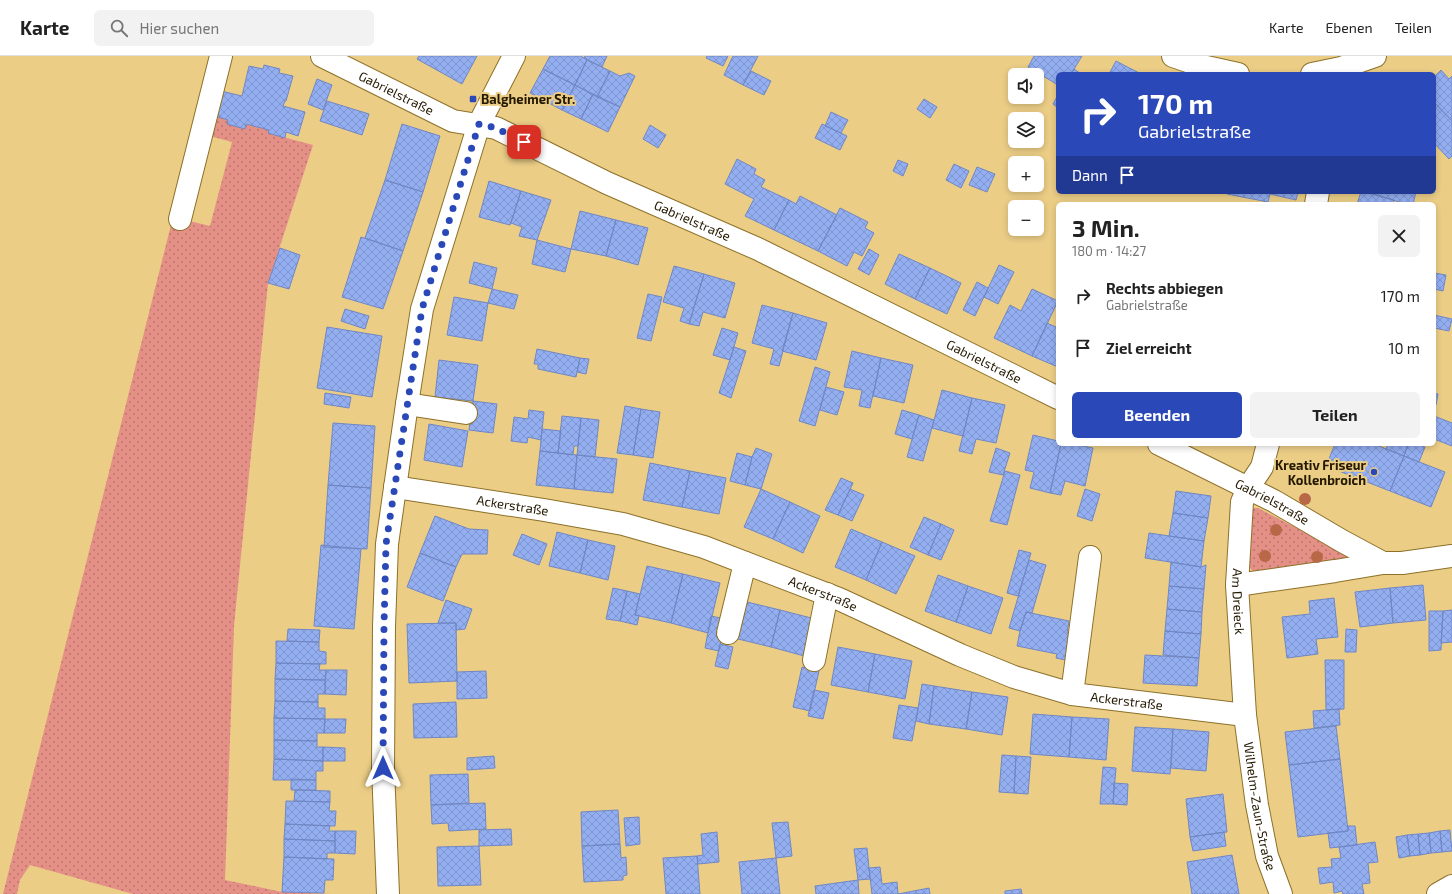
<!DOCTYPE html>
<html lang="de">
<meta charset="utf-8">
<style>
:root{--surface:#fff;--page:#f2f2f2;--text:#222;--muted:#767676;--line:#e0e0e0;--accent:#2b48b8}
body{margin:0;font-family:"Exo 2",sans-serif;background:var(--page);color:var(--text);height:100vh;display:flex;flex-direction:column;font-size:15px;white-space:nowrap}
*{box-sizing:border-box;margin:0}
p{font-size:13px;color:var(--muted)}
.icon{flex:none;width:22px;height:22px;fill:none;stroke:currentColor;stroke-width:2;stroke-linecap:round;stroke-linejoin:round}
.map{position:relative;flex:1;overflow:hidden}
.panel{position:absolute;left:1056px;top:146px;width:380px;height:244px;display:flex;flex-direction:column;background:var(--surface);border-radius:6px;box-shadow:0 2px 6px #0003}
.panel>*{flex:none}
.banner{position:absolute;left:1056px;top:16px;width:380px;height:122px;border-radius:6px;box-shadow:0 2px 6px #0003;background:#2b48b8;color:#fff;overflow:hidden}
.buttons{position:absolute;left:1008px;top:12px;display:grid;gap:8px}
.buttons a{display:grid;place-items:center;width:36px;height:36px;border-radius:6px;background:var(--surface);box-shadow:0 2px 6px #0003;font-size:20px}
.pin{position:absolute;display:grid;place-items:center;width:34px;height:34px;color:#fff;margin:-17px;border-radius:8px;box-shadow:0 2px 6px #0006}
.me{position:absolute;width:44px;margin:-22px;rotate:0deg;stroke-linejoin:round;filter:drop-shadow(0 0 3px #0008)}
.turn{display:flex;align-items:center;gap:14px;height:84px;padding:0 16px;font-size:18px}
.turn .icon{width:52px;height:52px;stroke-width:2.5}
.turn b{display:block;font-size:28px;line-height:34px}
.then{display:flex;align-items:center;height:38px;padding:0 16px;background:#0003;gap:8px;font-size:15px}
.round{display:grid;place-items:center;flex:none;width:42px;height:42px;border-radius:6px;background:var(--page)}
.head{display:flex;align-items:center;justify-content:space-between;height:68px;padding:0 16px}
h1{font-size:24px;font-weight:700;line-height:30px}
.primary-button{display:flex;gap:8px;margin-top:auto;padding:8px 16px}
.primary-button a{flex:1;height:46px;border-radius:6px;background:var(--accent);color:#fff;font-size:16px;font-weight:700;line-height:46px;text-align:center}
.primary-button a+a{background:var(--page);color:var(--text)}
ul{padding:0;list-style:none}
li{display:flex;align-items:center;gap:12px;height:52px;padding:0 16px}
li div{flex:1}
li b{display:block;font-size:15px}
li em{font-style:normal}
header{display:flex;align-items:center;gap:24px;box-sizing:border-box;height:56px;padding:0 20px;background:var(--surface);border-bottom:1px solid var(--line)}
header strong{font-size:19px}
nav{display:flex;gap:22px;margin-inline-start:auto;font-size:14px}
.search{width:280px;height:36px;background:var(--page);display:flex;align-items:center;gap:10px;box-sizing:border-box;padding:0 14px;border-radius:6px;color:var(--muted);font-size:15px}
.map>svg:first-child{display:block}
.grass{fill:url(#grass-dots)}
.building{fill:url(#building-cross-hatch);stroke:#7087c4}
.lines{fill:none;stroke-linecap:round;stroke-linejoin:round}
.minor-casing{stroke:#8d7129;stroke-width:24}
.minor{stroke:#fff;stroke-width:22}
.tree{fill:#b86747}
.route{stroke:#2b48b8;stroke-width:7;stroke-dasharray:0 12.6}
.poi-dot{fill:#2b48b8;stroke:#ebcd86;stroke-width:1.5}
.labels{text-anchor:middle;stroke-width:4;stroke-linejoin:round;paint-order:stroke}
.street-label{font-size:13px;fill:#241900;stroke:#ebcd86}
.poi-label{font-size:13px;font-weight:bold;fill:#241900;stroke:#ebcd86;text-anchor:start}
</style>
<header>
<strong>Karte</strong>
<div class="search"><svg class="icon" aria-label="search" viewBox="0 0 24 24"><circle cx="10" cy="10" r="6"/><path d="M15 15l6 6"/></svg>Hier suchen</div>
<nav><a>Karte</a><a>Ebenen</a><a>Teilen</a></nav>
</header>
<div class="map">
<svg width="1452" height="838" viewBox="0 0 1452 838">
<defs>
<pattern id="grass-dots" width="8" height="8" patternUnits="userSpaceOnUse"><rect width="8" height="8" fill="#e59086"/><path d="M2 2h.1M6 6h.1" fill="none" stroke="#b9756b" stroke-width="1.8" stroke-linecap="round"/></pattern>
<pattern id="building-cross-hatch" width="8" height="8" patternUnits="userSpaceOnUse"><rect width="8" height="8" fill="#93aef1"/><path d="M0 0l8 8M0 8l8-8" fill="none" stroke="#7f95cd"/></pattern>
</defs>
<rect width="100%" height="100%" fill="#ebcd86"/>
<path class="grass" d="M215,60L269,74L268,77L313,89L268,227L234,570L225,824L282,836L331,838H133L30,809L20,824L17,838H3L173,161L210,170L232,86L210,80Z
M1254,452H1258L1343,496L1346,499V502L1258,517L1253,515L1249,511L1251,455Z"/>
<path class="building" d="M419,0H477L462,28L417,3Z
M550,0H581L587,4L575,29L543,13Z
M585,0H607L602,11L584,2Z
M707,0H728L723,10L706,2Z
M733,0H758L743,29L724,19Z
M1034,0H1082L1071,18H1058V29L1028,11Z
M587,4L610,15L597,41L575,29Z
M1116,5L1141,18H1109Z
M264,9L280,13L279,17L293,20L286,45H285L283,50L305,56L298,80L286,76L285,82L268,77L269,74L246,68L245,73L227,68L228,64L215,60L221,35L242,40L249,10L263,13Z
M543,13L575,29L562,54L530,37Z
M1074,13L1081,18H1071Z
M1441,14L1449,23L1452,20V65L1434,46V21Z
M610,15L620,20L629,17L635,20L620,51L597,41Z
M751,15L771,25L764,39L743,29Z
M317,23L332,29L323,54L308,48Z
M575,29L593,38L581,63L562,54Z
M593,38L620,51L608,76L581,63Z
M1058,39V52L1053,48Z
M924,43L937,51L930,62L917,53Z
M327,45L369,58L362,79L320,65Z
M1434,46L1452,65V100L1449,103L1434,87Z
M831,56L848,64L841,77L825,70Z
M402,68L440,80L423,136L385,124Z
M822,68L847,80L840,94L815,82Z
M650,69L666,79L658,92L643,83Z
M737,103L756,113L754,118L765,124L761,131L789,144L774,174L745,160L754,143L725,128Z
M898,104L908,108L903,120L893,115Z
M954,108L969,115L961,132L946,124Z
M977,111L995,118L987,136L969,129Z
M385,124L423,136L403,195L365,182Z
M489,125L521,135L510,169L479,161Z
M521,135L551,144L537,184L519,180L522,171L511,167Z
M1227,136H1298L1296,144L1270,138L1268,146L1227,138Z
M1361,136H1366L1394,144L1393,148H1357Z
M1366,136H1416L1413,148H1406Z
M800,140L837,159L818,195L774,174L789,144L796,148Z
M840,152L868,166L865,172L874,177L862,200L854,196L847,210L818,195Z
M580,155L616,164L606,200L571,193Z
M616,164L648,172L638,209L606,200Z
M361,181L403,195L383,253L342,241Z
M537,184L571,193L565,216L532,208Z
M280,192L300,199L289,233L268,227Z
M869,193L879,199L869,219L858,213Z
M899,198L930,212L915,243L885,228Z
M474,206L497,212L492,233L469,227Z
M999,209L1014,216L998,248L984,241Z
M674,210L704,218L689,268L680,265L684,252L663,246Z
M930,212L961,227L947,258L915,243Z
M1434,217L1446,219L1443,235L1434,233Z
M704,218L735,227L725,262L703,256L699,270L689,268Z
M977,226L988,232L975,260L963,254Z
M492,233L518,239L514,253L488,247Z
M1032,233L1058,245L1032,300L994,282L1010,249L1021,255Z
M648,238L662,241L651,285L637,282Z
M454,241L488,247L482,285L447,279Z
M762,249L793,257L779,310L770,308L774,293L752,287Z
M345,253L369,260L365,273L341,265Z
M793,257L827,267L816,304L782,295Z
M1434,259L1452,263L1449,275L1434,272Z
M1047,267L1058,272V311L1032,300Z
M327,271L382,280L372,341L317,332Z
M722,272L738,277L730,304L713,299Z
M734,291L746,295L731,342L719,337Z
M537,293L580,302L576,321L538,313V308H534Z
M852,295L881,302L870,352L859,350L862,334L844,331Z
M580,302L589,303L586,318L577,316Z
M881,302L913,309L904,347L873,340Z
M439,304L478,309L473,345L435,341Z
M815,311L830,316L815,370L799,365Z
M826,331L844,336L837,359L820,354Z
M942,334L972,342L963,380L932,372Z
M325,337L351,341L349,352L324,348Z
M1434,337L1438,338L1436,349H1434Z
M972,342L1005,349L996,387L976,383L972,398L959,395Z
M473,345L497,348L493,377L469,374Z
M625,350L641,353L633,399L617,397Z
M641,353L660,356L653,402L633,399Z
M529,354L544,356L541,384L528,381L527,387L511,385L514,361L528,363Z
M902,354L919,359L912,383L895,378Z
M919,359L934,364L923,405L907,401Z
M562,360L581,362L578,390H574L573,399L558,397Z
M1434,360L1452,367V390L1434,383Z
M581,362L599,364L595,401L577,399Z
M333,367L375,370L371,432L328,429Z
M429,368L468,375L462,411L424,404Z
M542,373L561,375L558,397L540,395Z
M1033,379L1058,385V388H1061L1050,437L1030,432L1034,416L1025,414Z
M1061,388H1073L1093,392L1085,430L1065,425L1061,439L1050,437Z
M1335,388H1374L1404,400L1390,435L1326,410Z
M1388,388H1408L1404,400L1386,393Z
M1408,388H1418L1425,391L1419,406L1404,400Z
M756,392L772,398L761,433L745,429L752,401Z
M996,392L1010,397L1003,419L989,416Z
M540,395L577,399L574,433L536,429Z
M737,397L752,401L745,429L730,425Z
M577,399L617,403L613,437L574,433Z
M1404,400L1445,416L1431,451L1390,435Z
M650,407L690,415L682,451L643,444Z
M690,415L726,422L719,458L682,451Z
M1005,415L1020,419L1007,469L990,465Z
M841,422L853,427L838,459L825,454Z
M328,429L371,432L367,493L324,491Z
M761,433L790,446L773,483L744,471Z
M850,433L864,439L852,465L838,459Z
M1085,433L1100,438L1092,465L1077,460Z
M1176,435L1211,440L1208,462L1173,457Z
M790,446L820,460L803,497L773,483Z
M1173,457L1208,462L1204,485L1169,480Z
M435,460L469,473L488,474L487,498H462L456,511L420,497Z
M924,461L941,468L928,499L910,491Z
M941,468L954,474L941,504L928,499Z
M851,473L882,486L866,524L835,511Z
M557,476L588,484L580,517L549,510Z
M1149,477L1204,485L1201,511L1145,502Z
M522,478L547,488L539,509L513,499Z
M588,484L615,490L608,524L580,517Z
M882,486L915,500L896,538L866,524Z
M321,489L361,493L354,573L314,570Z
M1019,494L1031,497L1018,540L1007,537Z
M420,497L456,511L443,545L407,531Z
M1029,504L1046,509L1032,557L1026,556L1020,575L1009,572Z
M1171,506L1201,511L1206,509L1204,533L1169,530Z
M647,510L683,518L671,567L635,559Z
M683,518L720,527L708,577L671,567Z
M938,519L968,530L956,566L925,555Z
M1423,529L1426,564L1393,567L1390,532Z
M968,530L1003,542L991,578L956,566Z
M1169,530L1204,533L1202,556L1167,553Z
M613,532L627,535L620,565L606,563Z
M1390,532L1393,567L1360,571L1355,536Z
M627,535L640,538L635,559L639,560L637,569L620,565Z
M1334,542L1338,581L1316,583L1318,598L1287,602L1282,561L1310,558L1309,545Z
M446,544L472,553L465,573L456,574V567H438Z
M743,545L780,554L771,591L734,582Z
M1167,553L1202,556L1201,578L1165,575Z
M780,554L819,564L808,601L771,591Z
M1452,554V586L1441,587L1443,555Z
M1429,555H1443L1441,594L1429,595Z
M1026,556L1069,565L1067,577L1076,579L1070,605L1056,602L1057,598L1017,590L1020,575Z
M711,560L725,563L719,595L705,592Z
M456,567L457,625L409,627L407,568Z
M288,573L320,574L319,586L287,585Z
M1346,573L1357,574L1356,596H1345Z
M1165,575L1201,578L1199,602L1163,599Z
M276,585L319,586V595L326,596V608L276,607Z
M720,588L733,591L728,613L715,610Z
M838,591L875,598L868,636L831,629Z
M875,598L912,605L905,643L868,636Z
M1145,599L1199,602L1197,630L1143,627Z
M1325,604H1344V653L1326,654Z
M276,607L320,608L319,614H326L325,624L275,623Z
M802,611L819,615L810,655L793,651Z
M326,614H347L346,639L325,638Z
M486,615L487,642L457,643V616Z
M275,623L325,624V638H318V646L275,645Z
M922,628L934,630L929,668L916,665Z
M934,630L972,636L966,673L929,668Z
M814,634L829,637L823,663L808,660Z
M972,636L1008,641L1002,679L966,673Z
M275,645L318,646V652H325V663L274,662Z
M456,646L457,681L414,682L413,648Z
M899,649L918,652L912,685L893,682Z
M1339,653L1340,669L1314,672L1313,655Z
M1033,658L1072,661L1069,701L1030,698Z
M1072,661L1109,663L1106,704L1069,701Z
M274,662L325,663L324,677H317V685L274,684Z
M325,663H346L345,677H324Z
M1336,670L1340,703L1289,709L1285,676Z
M1135,671L1173,673L1170,718L1132,715Z
M1173,673L1209,676L1206,715L1171,712Z
M274,684L317,685V691H323V705L274,703Z
M323,691L345,692V705H323Z
M1002,699L1016,700L1014,737L999,736Z
M494,700L495,712L467,714V702Z
M1016,700L1031,701L1028,738L1014,737Z
M274,703L323,705V715H316V724H273Z
M1340,703L1348,775L1298,781L1289,709Z
M1103,711L1116,712L1113,748H1100Z
M468,718L469,747L431,749L430,719Z
M291,723L316,724V734H291Z
M1114,727L1128,728L1127,749L1113,748Z
M295,734L330,735V746L294,745Z
M1223,738L1227,776L1190,781L1186,743Z
M286,745L330,746L329,755H336L335,770L285,768Z
M485,747L486,773L449,775L448,767L432,768L431,749Z
M618,754L620,788L582,790L581,756Z
M639,761L640,788L626,790L624,762Z
M788,766L792,800L776,802L772,767Z
M285,768L330,770L329,775H335V785L284,783Z
M1348,770H1355L1357,789L1330,792L1328,777L1348,775Z
M511,773L512,789L479,790V774Z
M1450,774L1452,795L1442,796L1440,775Z
M335,775H356L355,798L335,797Z
M1440,775L1442,796L1431,797L1429,777Z
M717,776L719,806L698,808L697,800L703,799L701,778Z
M1224,776L1226,790L1193,795L1190,781Z
M1429,777L1431,797L1420,799L1418,778Z
M1418,778L1420,799L1410,800L1407,779Z
M1407,779L1410,800L1399,802L1396,781Z
M284,783L335,785V797H327V803L284,801Z
M1375,786L1378,806L1368,807L1370,827L1362,828L1364,838H1343L1342,835L1334,837L1333,826L1320,828L1318,812L1332,811L1331,803L1341,802L1339,791Z
M620,788L621,802L626,801L627,819L623,820V824L584,826L582,790Z
M479,790L481,829L438,830L437,791Z
M867,792L870,823L858,824L854,793Z
M1232,799L1239,838H1192L1187,806Z
M697,800L700,838H666L663,802Z
M284,801L334,803L333,824H325L324,837L282,836Z
M776,802L780,838H742L739,806Z
M880,811L882,828L897,826L898,838H872L869,812Z
M858,824L859,838H816L815,830Z
M929,832L930,838H898Z
M1021,833L1022,838H1005V835Z"/>
<g class="lines">
<defs>
<g id="minor">
<path id="s1" d="M322,0L453,65L496,72L607,127L758,193L1058,342"/>
<path d="M1173,0L1202,10L1238,18"/>
<path d="M1312,18L1341,12L1375,0"/>
<path d="M1316,148L1318,136"/>
<path d="M180,163L221,0"/>
<path d="M407,348L466,357"/>
<path id="s2" d="M1159,388L1274,445L1342,485L1383,507"/>
<path id="s3" d="M1268,388L1262,411L1248,432L1242,446L1237,529L1245,659L1257,749L1267,800L1281,838"/>
<path id="s4" d="M395,431L544,454L623,468L704,491L839,543L960,599L1014,621L1072,638L1245,659"/>
<path d="M1237,529L1335,515L1383,507H1402L1452,500"/>
<path d="M728,577L745,507"/>
<path d="M814,604L827,538"/>
<path d="M1072,638L1090,501"/>
<path d="M388,838L383,712L384,570L387,488L407,348L422,253L479,68L514,0"/>
<path d="M1438,838L1452,830"/>
</g>
</defs>
<use href="#minor" class="minor-casing"/>
<use href="#minor" class="minor"/>
</g>
<g class="tree">
<circle cx="1305" cy="443" r="6"/>
<circle cx="1276" cy="474" r="6"/>
<circle cx="1265" cy="500" r="6"/>
<circle cx="1317" cy="501" r="6"/>
</g>
<g class="lines">
<path class="route" d="M383,712L384,570L386,488L422,253L479,68L496,72L524,86"/>
</g>
<g class="poi-dot">
<rect x="469" y="39" width="8" height="8" rx="2"/>
<circle cx="1374" cy="416" r="4"/>
</g>
<g class="labels">
<g class="street-label">
<text dy="5" stroke="none"><textPath href="#s1" startOffset="83">Gabrielstraße</textPath></text>
<text dy="5" stroke="none"><textPath href="#s1" startOffset="407">Gabrielstraße</textPath></text>
<text dy="5" stroke="none"><textPath href="#s1" startOffset="731">Gabrielstraße</textPath></text>
<text dy="5" stroke="none"><textPath href="#s2" startOffset="127">Gabrielstraße</textPath></text>
<text dy="5" stroke="none"><textPath href="#s4" startOffset="119">Ackerstraße</textPath></text>
<text dy="5" stroke="none"><textPath href="#s4" startOffset="443">Ackerstraße</textPath></text>
<text dy="5" stroke="none"><textPath href="#s3" startOffset="164">Am Dreieck</textPath></text>
<text dy="5" stroke="none"><textPath href="#s4" startOffset="767">Ackerstraße</textPath></text>
<text dy="5" stroke="none"><textPath href="#s3" startOffset="370">Wilhelm-Zaun-Straße</textPath></text>
</g>
<g class="poi-label">
<text x="481" y="48">Balgheimer Str.</text>
<text x="1366" y="414" text-anchor="end">Kreativ Friseur<tspan x="1366" dy="15">Kollenbroich</tspan></text>
</g>
</g>
</svg>
<div class="buttons">
<a><svg class="icon" aria-label="sound" viewBox="0 0 24 24"><path d="M4 9h4l5-4v14l-5-4H4zM17 9q2 3 0 6"/></svg></a>
<a><svg class="icon" aria-label="layers" viewBox="0 0 24 24"><path d="M12 4l9 5-9 5-9-5zM3 14l9 5 9-5"/></svg></a>
<a>+</a>
<a>−</a>
</div>
<div class="pin" style="left:524px;top:86px;background:#d93025"><svg class="icon" aria-label="arrive" viewBox="0 0 24 24"><path d="M6 21V4h12l-3 4 3 4H6"/></svg></div>
<svg class="me" style="left:383px;top:712px" viewBox="-20 -20 40 40"><path d="M0-17L14 15 0 8-14 15z" fill="#2b48b8" stroke="#fff" stroke-width="4"/></svg>
<div class="banner">
<div class="turn"><svg class="icon" aria-label="right" viewBox="0 0 24 24"><path d="M7 20v-9h11M14 6l5 5-5 5"/></svg><div><b>170 m</b>Gabrielstraße</div></div>
<div class="then">Dann<svg class="icon" aria-label="arrive" viewBox="0 0 24 24"><path d="M6 21V4h12l-3 4 3 4H6"/></svg></div>
</div>
<section class="panel">
<div class="head"><div><h1>3 Min.</h1><p>180 m · 14:27</p></div><a class="round"><svg class="icon" aria-label="close" viewBox="0 0 24 24"><path d="M6 6l12 12M18 6L6 18"/></svg></a></div>
<ul>
<li><svg class="icon" aria-label="right" viewBox="0 0 24 24"><path d="M7 20v-9h11M14 6l5 5-5 5"/></svg><div><b>Rechts abbiegen</b><p>Gabrielstraße</p></div><em>170 m</em></li>
<li><svg class="icon" aria-label="arrive" viewBox="0 0 24 24"><path d="M6 21V4h12l-3 4 3 4H6"/></svg><div><b>Ziel erreicht</b></div><em>10 m</em></li>
</ul>
<div class="primary-button"><a>Beenden</a><a>Teilen</a></div>
</section>
</div>
